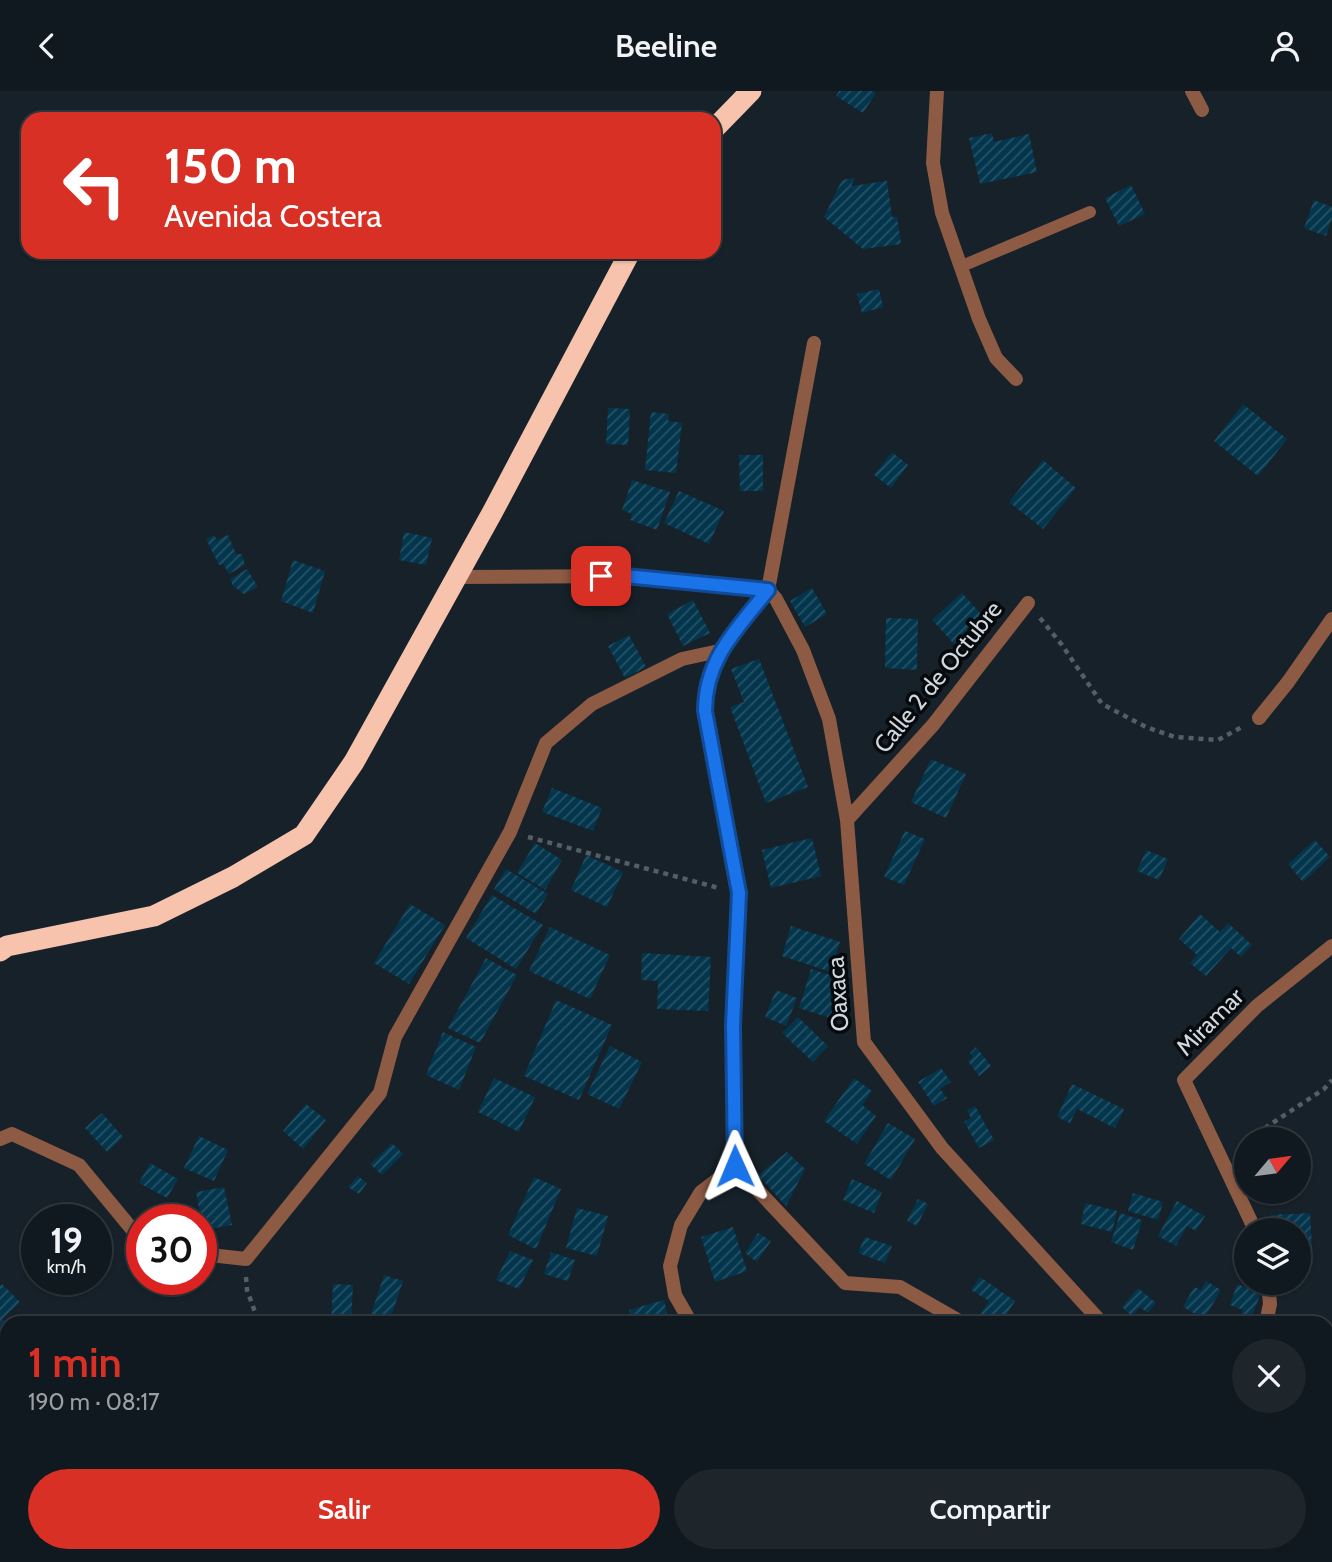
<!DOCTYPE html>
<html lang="es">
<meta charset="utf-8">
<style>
:root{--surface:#10191f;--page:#1e262c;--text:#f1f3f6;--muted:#9ca0a4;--line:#30383d;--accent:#d93025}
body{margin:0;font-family:Cabin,sans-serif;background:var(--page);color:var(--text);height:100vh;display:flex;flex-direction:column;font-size:26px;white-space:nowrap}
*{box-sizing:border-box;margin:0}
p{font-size:23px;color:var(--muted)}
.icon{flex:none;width:38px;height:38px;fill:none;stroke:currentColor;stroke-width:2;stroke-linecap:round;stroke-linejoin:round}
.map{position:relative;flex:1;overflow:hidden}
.sheet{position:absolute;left:0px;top:1225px;width:1334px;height:247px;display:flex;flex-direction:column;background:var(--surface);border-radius:21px 21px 0 0;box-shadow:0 2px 5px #0004,0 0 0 2px var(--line)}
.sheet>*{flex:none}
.banner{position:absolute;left:21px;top:21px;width:700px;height:147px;border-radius:21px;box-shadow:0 2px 5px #0004,0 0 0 2px var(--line);background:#d93025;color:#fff;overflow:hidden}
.needle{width:46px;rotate:61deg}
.fabs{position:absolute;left:1234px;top:1036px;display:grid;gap:14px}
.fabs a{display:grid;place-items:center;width:77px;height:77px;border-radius:50%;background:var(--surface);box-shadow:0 2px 5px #0004,0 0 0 2px var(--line);font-size:35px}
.speed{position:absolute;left:21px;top:1113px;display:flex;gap:14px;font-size:35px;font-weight:700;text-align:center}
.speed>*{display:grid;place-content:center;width:91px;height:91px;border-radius:50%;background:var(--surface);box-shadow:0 2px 5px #0004,0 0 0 2px var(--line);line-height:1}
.speed small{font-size:18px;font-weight:400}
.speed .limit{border:10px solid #d22;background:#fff;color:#111}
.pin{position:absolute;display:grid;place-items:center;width:60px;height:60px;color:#fff;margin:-30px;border-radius:14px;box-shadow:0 4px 10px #0006}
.me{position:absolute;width:77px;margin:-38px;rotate:359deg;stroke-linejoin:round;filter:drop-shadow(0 0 5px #0008)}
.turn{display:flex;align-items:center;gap:24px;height:147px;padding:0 28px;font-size:32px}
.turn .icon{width:91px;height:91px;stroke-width:2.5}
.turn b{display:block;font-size:49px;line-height:60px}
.round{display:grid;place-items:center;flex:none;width:74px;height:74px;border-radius:37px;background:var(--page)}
.head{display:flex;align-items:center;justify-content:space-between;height:119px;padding:0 28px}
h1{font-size:42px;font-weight:600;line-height:52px;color:var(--accent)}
.primary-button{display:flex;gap:14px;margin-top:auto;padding:14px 28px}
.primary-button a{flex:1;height:80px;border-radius:42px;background:var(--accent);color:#fff;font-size:28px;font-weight:600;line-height:80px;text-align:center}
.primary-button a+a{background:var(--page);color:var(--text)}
header{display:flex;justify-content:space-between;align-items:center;height:91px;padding:0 28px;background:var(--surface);font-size:32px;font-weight:600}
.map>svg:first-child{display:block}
.building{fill:url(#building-hatch)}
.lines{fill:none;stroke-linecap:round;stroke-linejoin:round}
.path{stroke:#545e65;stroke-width:4.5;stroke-dasharray:5 5;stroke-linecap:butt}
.lane{stroke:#8d5a43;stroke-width:12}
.street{stroke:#8d5a43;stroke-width:14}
.highway{stroke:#f7c3ac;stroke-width:21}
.route-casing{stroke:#114b97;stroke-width:18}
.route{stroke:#1a73e8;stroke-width:12}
.labels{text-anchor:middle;stroke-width:7;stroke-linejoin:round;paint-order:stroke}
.street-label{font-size:24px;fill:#d0d8dd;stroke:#060a0d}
</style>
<header><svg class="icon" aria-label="back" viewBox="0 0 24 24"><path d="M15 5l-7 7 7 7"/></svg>Beeline<svg class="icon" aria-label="person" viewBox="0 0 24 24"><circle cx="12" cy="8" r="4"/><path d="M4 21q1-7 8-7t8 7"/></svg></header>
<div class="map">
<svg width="1332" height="1471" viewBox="0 0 1332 1471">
<defs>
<pattern id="building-hatch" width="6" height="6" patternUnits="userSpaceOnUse" patternTransform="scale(1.75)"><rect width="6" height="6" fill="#03364d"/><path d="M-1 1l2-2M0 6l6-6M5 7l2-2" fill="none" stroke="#275266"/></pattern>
</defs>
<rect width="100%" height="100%" fill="#162129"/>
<path class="building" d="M839,0H873L876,2L863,22L836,5Z
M992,42L994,51L1029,43L1037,81L980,93L969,47Z
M855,87L851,95L887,90L892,126H897L901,153L863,158L824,126L842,89Z
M1131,94L1145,123L1119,135L1105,107Z
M1314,109L1332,116V127L1326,145L1304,137Z
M879,198L883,216L862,222L857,203Z
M1243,313L1287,348L1258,385L1214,350Z
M608,317L630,318L628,354L606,353Z
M651,321L669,323L668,330L682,332L676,382L645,379Z
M892,361L908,374L891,397L874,384Z
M739,364H763V400H740Z
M1043,369L1076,397L1043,438L1009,411Z
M632,389L670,401L657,439L630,429L632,423L622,419Z
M679,400L724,420L709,453L664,432Z
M404,441L432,447L426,474L399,469Z
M214,444L217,449L228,444L236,463H242L245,474L229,483L223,473L219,474L206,448Z
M293,469L325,480L313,522L281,510Z
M247,478L258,496L244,503L233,495L230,488Z
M812,497L827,523L805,536L790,510Z
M962,502L991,534L973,550L967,543L955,554L932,529Z
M693,509L710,542L683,555L667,523Z
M886,527L918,528L917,579L885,577Z
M629,544L646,576L625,587L608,555Z
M759,568L808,696L766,712L730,616L744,611L731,578Z
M931,668L966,683L946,727L911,711Z
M552,697L602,717L593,740L542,721Z
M905,740L925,748L904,794L884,786Z
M812,747L821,785L771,797L762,759Z
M1315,749L1330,766L1303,791L1288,773Z
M535,752L562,769L545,799L517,782Z
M1146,759L1168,768L1159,789L1137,780Z
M586,764L623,781L607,816L571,799Z
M506,778L548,803L536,823L494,798Z
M492,804L543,834L516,878L466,847Z
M410,813L445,834L409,893L374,872Z
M1200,823L1220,841L1228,832L1252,854L1241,866L1231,857L1206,885L1190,872L1197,864L1179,848Z
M791,835L840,851L831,881L782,865Z
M550,836L610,864L590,908L529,880Z
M642,862L711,866L708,920L657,918L658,890L641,889Z
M486,867L517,884L480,952L448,937Z
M811,878L842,888L830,927L799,917Z
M776,899L797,907L786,935L765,926Z
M556,909L612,934L579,1009L524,985Z
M798,926L828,955L813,971L782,942Z
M443,941L476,956L459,999L426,984Z
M610,955L642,971L619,1018L587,1003Z
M976,956L991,975L979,985L968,970L973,966L970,962Z
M941,977L951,991L940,998L947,1007L934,1015L918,991Z
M494,987L535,1006L519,1041L478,1021Z
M854,987L872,1000L862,1014L876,1025L857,1053L824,1030Z
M1072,993L1124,1018L1115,1037L1077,1018L1070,1032L1057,1026Z
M306,1013L326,1029L303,1058L283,1040Z
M975,1015L994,1049L979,1057L964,1031L971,1027L967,1019Z
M102,1022L123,1046L107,1061L85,1037Z
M888,1032L915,1048L891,1089L864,1073Z
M199,1045L228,1059L214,1090L184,1077Z
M392,1052L403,1063L382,1084L370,1073Z
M787,1061L805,1078L786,1115L758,1084Z
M150,1072L178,1088L167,1107L139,1092Z
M358,1085L367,1092L359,1103L348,1096Z
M534,1086L561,1098L536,1158L508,1144Z
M852,1088L882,1101L874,1122L843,1109Z
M224,1096L232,1134L203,1139L196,1101Z
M1133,1102L1163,1111L1158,1129L1128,1120Z
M918,1108L928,1113L917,1135L907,1130Z
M1177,1110L1205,1125L1196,1140L1187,1135L1176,1155L1158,1145Z
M1085,1112L1117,1120L1112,1141L1081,1133Z
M577,1117L608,1125L597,1165L566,1157Z
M1120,1122L1142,1129L1133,1159L1111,1151Z
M1310,1122L1313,1173L1298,1174V1139H1272L1271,1124Z
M733,1136L747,1180L715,1191L701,1146Z
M758,1142L771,1150L757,1171L745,1162Z
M865,1146L892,1155L885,1172L858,1162Z
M510,1160L533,1169L519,1198L496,1189Z
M551,1161L575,1169L568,1190L544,1183Z
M384,1184L403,1190L389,1232H368Z
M980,1186L1015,1210L1001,1232H990L979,1225L989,1210L971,1199Z
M1206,1190L1221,1199L1204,1228L1183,1216L1194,1196L1201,1199Z
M2,1193L20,1211L2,1228L7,1233V1242L0,1249V1195Z
M333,1193L353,1194L351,1232H331Z
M1237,1193L1261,1202L1249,1232H1238L1243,1219L1230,1214Z
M1138,1197L1156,1212L1148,1222L1140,1216L1132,1225L1122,1216Z
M664,1209L669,1232H631L629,1219Z
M300,1225L313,1232H296Z
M35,1465H62L60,1471H33Z
M266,1465H302L284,1471H268Z
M492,1465H508L505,1471Z
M617,1465H633L623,1471Z
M875,1465H906L905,1471H874Z
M1051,1465H1090L1089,1471H1069Z
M1147,1465H1169L1168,1471L1146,1469Z"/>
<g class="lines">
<path class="path" d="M1040,527L1062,554L1102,613L1146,636L1175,646L1218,649L1242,636
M528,746L719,797
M1248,1048L1324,998L1332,989
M246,1186L247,1199L259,1232"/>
<path class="lane" d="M962,175L1090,121"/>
<path class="street" d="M937,0L933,72L942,122L979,228L996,267L1016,288
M1192,0L1202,19
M814,252L768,499L719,560L705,600V620L739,802L733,934L735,1075L845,1192L900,1196L963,1232
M455,486L625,485L768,499
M768,499L776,508L803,559L829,628L847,729L864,951L942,1057L1102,1232
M1259,627L1288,591L1332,528
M847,729L933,634L1028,512
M0,1048L12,1043L79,1074L131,1137L142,1141
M1255,1139L1184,989L1257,915L1332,855
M201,1163L246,1168L380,1002L395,946L510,741L546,652L592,613L682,568L719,560
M691,1232L675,1204L670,1175L681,1134L701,1101L735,1075
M1266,1232L1270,1213L1268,1192
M0,1389L7,1404
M111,1465L112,1471
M541,1465L543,1471
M748,1465V1471
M1209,1465V1471
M925,1471L926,1465
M1094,1471L1096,1465"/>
<path class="highway" d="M714,38L751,0
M0,860L7,855L154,825L233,786L304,744L354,671L492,422L630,161"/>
</g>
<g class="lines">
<defs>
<path id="route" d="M601,485H625L768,499C737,538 705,568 705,620L739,802L733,934L735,1075"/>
</defs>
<use href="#route" class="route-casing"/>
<use href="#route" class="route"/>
</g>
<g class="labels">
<g class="street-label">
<text transform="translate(938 586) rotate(-51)" y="8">Calle 2 de Octubre</text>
<text transform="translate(838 903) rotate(-94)" y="8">Oaxaca</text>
<text transform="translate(1210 931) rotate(-45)" y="8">Miramar</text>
</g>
</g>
</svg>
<div class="fabs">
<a><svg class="needle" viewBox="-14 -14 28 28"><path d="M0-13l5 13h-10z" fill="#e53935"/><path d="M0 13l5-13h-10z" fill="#9ca0a4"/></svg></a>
<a><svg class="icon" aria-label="layers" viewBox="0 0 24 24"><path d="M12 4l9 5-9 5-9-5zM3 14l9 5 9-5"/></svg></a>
</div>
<div class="speed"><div>19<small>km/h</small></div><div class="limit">30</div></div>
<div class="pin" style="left:601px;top:485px;background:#d93025"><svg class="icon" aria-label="arrive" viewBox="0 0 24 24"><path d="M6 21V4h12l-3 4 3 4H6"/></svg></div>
<svg class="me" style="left:735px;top:1075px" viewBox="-20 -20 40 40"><path d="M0-17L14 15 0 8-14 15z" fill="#1a73e8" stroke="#fff" stroke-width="4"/></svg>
<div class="banner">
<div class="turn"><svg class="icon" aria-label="left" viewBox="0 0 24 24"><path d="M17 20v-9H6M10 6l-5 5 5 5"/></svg><div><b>150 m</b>Avenida Costera</div></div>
</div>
<section class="sheet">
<div class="head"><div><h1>1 min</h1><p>190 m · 08:17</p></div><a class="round"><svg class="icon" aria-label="close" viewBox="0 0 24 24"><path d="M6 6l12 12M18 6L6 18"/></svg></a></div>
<div class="primary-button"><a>Salir</a><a>Compartir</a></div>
</section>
</div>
